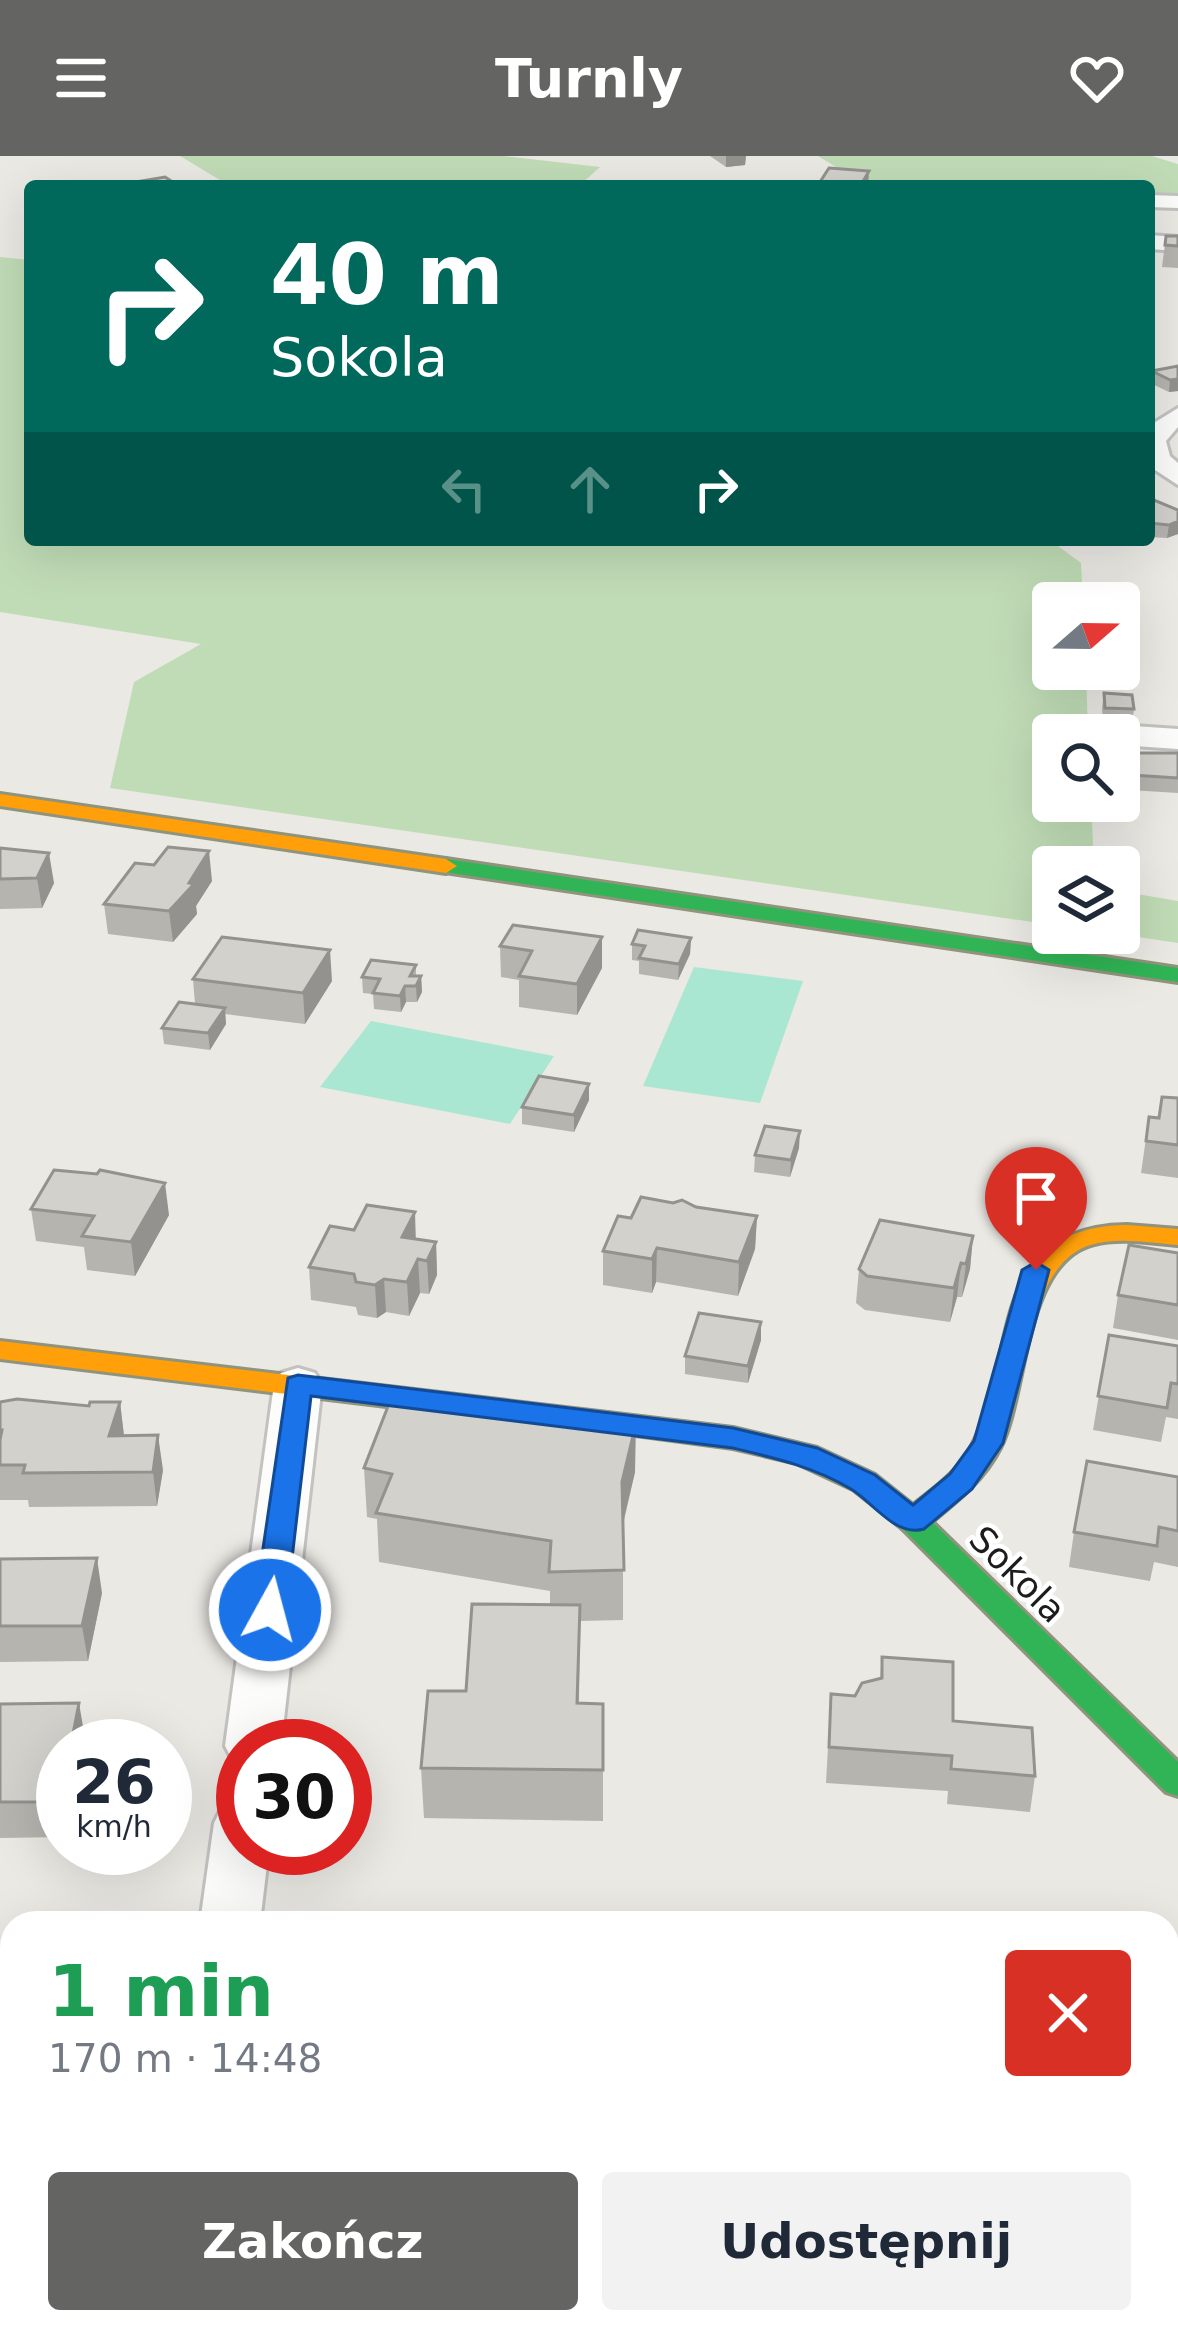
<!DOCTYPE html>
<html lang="pl">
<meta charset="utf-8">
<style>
:root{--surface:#fff;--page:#f2f2f3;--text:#1f2937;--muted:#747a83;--accent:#646462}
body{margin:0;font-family:"DejaVu Sans",sans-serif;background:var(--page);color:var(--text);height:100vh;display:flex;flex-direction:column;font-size:45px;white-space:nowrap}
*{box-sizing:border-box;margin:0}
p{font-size:39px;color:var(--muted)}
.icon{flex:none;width:66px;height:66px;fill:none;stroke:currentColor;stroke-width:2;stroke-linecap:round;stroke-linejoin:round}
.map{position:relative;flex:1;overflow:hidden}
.sheet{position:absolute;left:0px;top:1755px;width:1179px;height:423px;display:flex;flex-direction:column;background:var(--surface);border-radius:36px 36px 0 0;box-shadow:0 12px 48px #0002}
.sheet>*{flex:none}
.banner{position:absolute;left:24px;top:24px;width:1131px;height:366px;border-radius:12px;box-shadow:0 12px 48px #0002;background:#00695c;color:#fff;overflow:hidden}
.needle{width:78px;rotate:70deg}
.fabs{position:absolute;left:1032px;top:426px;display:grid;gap:24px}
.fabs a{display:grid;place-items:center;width:108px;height:108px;border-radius:12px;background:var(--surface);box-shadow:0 12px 48px #0002;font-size:60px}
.speed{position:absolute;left:36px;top:1563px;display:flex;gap:24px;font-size:60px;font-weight:700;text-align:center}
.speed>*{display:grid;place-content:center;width:156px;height:156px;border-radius:50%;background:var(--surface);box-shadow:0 12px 48px #0002;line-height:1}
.speed small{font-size:30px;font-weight:400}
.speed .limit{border:18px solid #d22;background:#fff;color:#111}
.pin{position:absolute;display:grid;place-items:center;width:102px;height:102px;color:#fff;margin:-123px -51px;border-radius:50% 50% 50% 0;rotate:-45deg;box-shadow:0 0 12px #0007}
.pin .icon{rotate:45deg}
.me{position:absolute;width:132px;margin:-66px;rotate:7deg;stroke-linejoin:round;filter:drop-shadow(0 0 9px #0008)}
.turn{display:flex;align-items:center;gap:42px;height:252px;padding:0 48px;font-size:54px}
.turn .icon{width:156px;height:156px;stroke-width:2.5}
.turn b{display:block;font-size:84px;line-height:102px}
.lanes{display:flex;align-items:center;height:114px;padding:0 48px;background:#0003;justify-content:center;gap:60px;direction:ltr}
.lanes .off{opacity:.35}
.round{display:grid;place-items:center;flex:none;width:126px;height:126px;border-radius:12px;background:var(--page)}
.head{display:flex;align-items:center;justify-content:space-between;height:204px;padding:0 48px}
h1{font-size:72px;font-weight:800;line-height:90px;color:#1e9e55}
.primary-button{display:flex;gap:24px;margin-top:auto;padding:24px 48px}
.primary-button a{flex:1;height:138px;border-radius:12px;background:var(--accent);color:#fff;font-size:48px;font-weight:800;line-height:138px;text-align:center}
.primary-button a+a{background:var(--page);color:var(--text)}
header{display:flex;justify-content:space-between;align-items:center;height:156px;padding:0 48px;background:var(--accent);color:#fff;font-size:54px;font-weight:800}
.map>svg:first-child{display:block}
.forest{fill:#c0dcb6}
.pitch{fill:#aae7d2}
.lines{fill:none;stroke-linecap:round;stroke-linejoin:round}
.street-casing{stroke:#c3c2c0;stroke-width:6}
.fast-casing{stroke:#90947c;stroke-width:6}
.slow-casing{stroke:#90947c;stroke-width:6}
.street{fill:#fcfcfb;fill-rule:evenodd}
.fast{fill:#30b455;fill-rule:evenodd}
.slow{fill:#ff9f0a;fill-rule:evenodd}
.wall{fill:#b5b4af}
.shaded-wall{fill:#94928f}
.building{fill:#d3d1cc;stroke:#94928f;stroke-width:3}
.route{fill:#1a73e8;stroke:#114b97;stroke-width:3}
.labels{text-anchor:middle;stroke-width:9;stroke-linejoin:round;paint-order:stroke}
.street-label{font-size:36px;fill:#1c1c1c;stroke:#fff}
</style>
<header><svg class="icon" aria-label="menu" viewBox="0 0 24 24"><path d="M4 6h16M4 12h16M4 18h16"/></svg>Turnly<svg class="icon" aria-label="heart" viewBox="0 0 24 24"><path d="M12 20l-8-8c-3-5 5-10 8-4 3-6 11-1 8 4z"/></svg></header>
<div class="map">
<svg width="1178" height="2177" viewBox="0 0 1178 2177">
<rect width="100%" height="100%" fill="#eae9e4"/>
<path class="forest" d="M180,0H503L600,11L579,30H230Z
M818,0H1152L1178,8V44L1149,43V30L862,27Z
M0,101L30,104V384H1050L1081,407L1083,447H1053V513H1086L1088,579H1053V645H1091L1094,711H1053V769L110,632L134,526L201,488L0,456Z
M1119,735L1178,745V787L1111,777H1119Z"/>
<path class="pitch" d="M694,811L803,825L760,947L643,930Z
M371,865L554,900L510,968L320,931Z"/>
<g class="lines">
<defs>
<path id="street" d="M1149,39L1178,40V52L1149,51Z
M1149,79L1178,81V95L1149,93Z
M1178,252V271L1166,285L1170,300L1178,307V329L1149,310V270Z
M1119,569L1178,573V593L1119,589V579H1102Z
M298,1212L315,1217L322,1228L281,1590H243V1608L233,1605L225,1590L274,1228L281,1217Z
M243,1644V1692H269L260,1767H200L214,1667L222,1651Z
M141,2166H211L209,2177H139Z"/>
<path id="fast" d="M446,703L1178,812V826L438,715L435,710Z
M608,1257L733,1272L817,1292L875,1319L924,1358L1178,1606V1640L1166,1636L902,1372L853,1333L797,1307L733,1292L598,1274L593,1267Z"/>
<path id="slow" d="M0,638L446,703L457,710L446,717L0,650Z
M1127,1069L1178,1073V1089C1151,1087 1121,1081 1094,1088C1023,1105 1028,1237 1000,1292C983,1326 953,1348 924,1372H902L898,1365L902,1358C925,1339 954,1321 969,1295C1021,1207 981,1071 1127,1069Z
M0,1185L608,1257L623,1267L608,1277L0,1203Z"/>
</defs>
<use href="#street" class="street-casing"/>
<use href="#fast" class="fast-casing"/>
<use href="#slow" class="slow-casing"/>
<use href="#street" class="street"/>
<use href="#fast" class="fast"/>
<use href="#slow" class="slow"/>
</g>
<path class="wall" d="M710,0H746L745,9L726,11Z
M820,26L868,30H820Z
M1166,80H1178V112L1162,111Z
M1178,210V235L1169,236L1150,227L1152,215Z
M1149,342L1178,354V378L1167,382L1149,381Z
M1104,537L1134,553L1132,567L1103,566L1102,552Z
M1131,597H1178V637L1130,634Z
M0,692L54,727L42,752L0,753Z
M212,725L196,750L197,758L173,786L108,778L104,748Z
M602,781V812L577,859L519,851V824L501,821L500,790Z
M691,782L690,798L678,824L639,818V805L632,804V788Z
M416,809V820H421L422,836L417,846H406L401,856L374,853L373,838L363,837L362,821Z
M193,823L332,825L305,868L225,858L226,868L210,894L164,888L162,872L195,848Z
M1178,942V1022L1141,1017L1149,961L1159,962Z
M589,944L574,976L522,968V951Z
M799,992L790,1021L754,1016L755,999Z
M31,1053L169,1059L135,1120L87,1114L84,1091L36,1085Z
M757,1060L755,1093L738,1140L656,1126L652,1137L603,1129V1095L631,1062Z
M973,1080L970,1113L962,1141H957L950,1166L865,1154L856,1147L859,1113Z
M416,1083L436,1086L437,1119L429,1138L420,1137L409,1160L386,1156L377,1162L358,1159L356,1151L311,1144L309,1111Z
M1178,1097V1184L1113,1172L1118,1139Z
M1109,1179L1178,1190V1263L1166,1261L1161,1286L1093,1274Z
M761,1184L748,1227L685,1218V1200Z
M0,1246L89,1250L120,1246L124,1280L163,1314L157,1350L29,1351L28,1344H0Z
M364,1312L635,1316L623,1369V1464L580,1465L579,1547L603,1548V1665L424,1662L421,1612L466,1535L550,1448V1435L379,1406L377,1363L367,1361Z
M1178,1321V1411L1154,1406L1150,1425L1069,1411L1074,1376Z
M0,1403L102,1437L88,1505L0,1506Z
M882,1501L953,1565L1035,1620L1030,1656L947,1648L948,1635L826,1627L831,1538L855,1540L880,1523Z
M0,1548L84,1583L63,1590V1681L0,1682Z
M1167,1954L1178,1955V2113L1167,2112Z
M0,1989L9,2024L5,2046H12V2163H0Z"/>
<path class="shaded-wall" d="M726,0H746L745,9L726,11Z
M869,15L868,30H861V29Z
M1178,223V235L1169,236L1170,224Z
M1178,365V378L1167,382L1169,369Z
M209,695L212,725L196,750L197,758L173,786L169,755Z
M49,697L54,727L42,752L37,722Z
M602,781V812L577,859V828Z
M691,782L690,798L678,824L679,808Z
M330,794L332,825L305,868L303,837Z
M421,820L422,836L417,846L416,830Z
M405,830L406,846L401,856L400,840Z
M225,852L226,868L210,894L208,877Z
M589,928V944L574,976V959Z
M800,975L799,992L790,1021L791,1004Z
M165,1027L169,1059L135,1120L131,1086Z
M415,1056L416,1089L402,1081Z
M757,1060L755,1093L738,1140L739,1106Z
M973,1080L970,1113L962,1141L966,1108Z
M436,1086L437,1119L429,1138L427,1105Z
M657,1092L656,1126L652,1137V1103Z
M418,1103L420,1137L409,1160L407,1126Z
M961,1107L957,1141L950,1166L954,1132Z
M384,1123L386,1156L377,1162L375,1129Z
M761,1166V1184L748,1227V1210Z
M120,1246L124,1280H109Z
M636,1267L635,1316L621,1375L622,1326Z
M158,1279L163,1314L157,1350L153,1316Z
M97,1402L102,1437L88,1505L82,1470Z
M79,1547L85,1582L83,1590L72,1583Z
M63,1628V1666L59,1646Z
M1,1989L9,2024L0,2071V1993Z
M12,2089V2157L5,2128Z"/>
<path class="building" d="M829,12L869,15L861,29L820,26Z
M165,21L179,30H128L123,28Z
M943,27L991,30H942Z
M1166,80H1178V90L1165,89Z
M1178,210V223L1170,224L1152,215Z
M1149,342L1178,354V365L1169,369L1149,367Z
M1104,537L1132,539L1134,553L1105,552Z
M1131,597H1178V622L1132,619Z
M168,691L209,695L189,727L194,728L169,755L104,748L135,707L154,709Z
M0,692L49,697L37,722L0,723Z
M513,769L602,781L577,828L519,820L532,795L500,790Z
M638,774L691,782L679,808L639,802L645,790L632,788Z
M222,781L330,794L303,837L193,823Z
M371,804L416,809L410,820H421L416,830H405L400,840L373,837L380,823L362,821Z
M179,846L225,852L208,877L162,872Z
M539,920L589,928L574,959L522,951Z
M1162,941L1178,942V989L1146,985L1149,961L1159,962Z
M765,970L800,975L791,1004L755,999Z
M54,1014L97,1018L100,1014L165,1027L131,1086L82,1080L94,1060L31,1053Z
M641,1041L673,1047L682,1044L696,1051L757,1060L739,1106L657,1092L652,1103L603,1095L618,1060L631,1062Z
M367,1049L415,1056L402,1081L436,1086L427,1105L418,1103L407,1126L384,1123L375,1129L356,1126L354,1118L309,1111L330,1070L354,1074Z
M880,1064L973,1080L966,1108L961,1107L954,1132L867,1120L859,1113Z
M1129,1089L1178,1097V1149L1118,1139Z
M699,1157L761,1166L748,1210L685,1200Z
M1109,1179L1178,1190V1228L1171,1227L1167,1252L1098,1240Z
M394,1235L636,1267L622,1326L624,1414L549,1416L551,1385L376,1357L392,1318L364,1312Z
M17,1243L89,1250L90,1246H120L109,1280L158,1279L153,1316L23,1317L25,1309H0V1284L2,1274H0V1246Z
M1087,1305L1178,1321V1375L1159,1371L1157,1390L1074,1376Z
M97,1402L82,1470H0V1403Z
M472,1448L580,1449L577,1547L603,1548V1614L421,1612L428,1535H466Z
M882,1501L953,1506V1565L1032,1572L1035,1620L951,1613L952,1600L829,1591L831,1538L855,1540L862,1527L882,1522Z
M79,1547L72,1583H88L87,1590H63V1628L59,1646H0V1548Z
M1167,1954L1178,1955V2062L1167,2061Z
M0,2046H12V2089L5,2128H0Z
M358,2166H517L516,2177H330L344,2169H358Z"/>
<path class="route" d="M1036,1106L1049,1114L1003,1287L972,1333L924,1373C895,1381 874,1347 851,1333C814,1311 775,1302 733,1292L311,1240L286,1454L281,1463H258L254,1454L288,1222L298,1219L733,1272L817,1292L875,1319L913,1349L950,1318L974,1285L1022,1114Z"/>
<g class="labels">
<g class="street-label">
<text transform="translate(1018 1418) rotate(45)" y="13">Sokola</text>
</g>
</g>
</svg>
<div class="fabs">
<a><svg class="needle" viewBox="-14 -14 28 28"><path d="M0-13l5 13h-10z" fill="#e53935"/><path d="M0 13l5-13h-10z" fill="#747a83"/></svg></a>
<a><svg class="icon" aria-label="search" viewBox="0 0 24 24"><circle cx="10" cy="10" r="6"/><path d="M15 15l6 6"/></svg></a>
<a><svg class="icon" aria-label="layers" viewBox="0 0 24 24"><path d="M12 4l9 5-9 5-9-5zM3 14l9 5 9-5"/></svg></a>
</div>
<div class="speed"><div>26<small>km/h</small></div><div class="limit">30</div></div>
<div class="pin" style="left:1036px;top:1114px;background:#d93025"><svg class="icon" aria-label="arrive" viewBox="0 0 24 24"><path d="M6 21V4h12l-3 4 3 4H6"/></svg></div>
<svg class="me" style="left:270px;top:1454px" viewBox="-20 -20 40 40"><circle r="17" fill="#1a73e8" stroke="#fff" stroke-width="3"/><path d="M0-11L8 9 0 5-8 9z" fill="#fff"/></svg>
<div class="banner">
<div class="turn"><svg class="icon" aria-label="right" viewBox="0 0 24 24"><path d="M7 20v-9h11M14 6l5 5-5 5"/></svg><div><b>40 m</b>Sokola</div></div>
<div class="lanes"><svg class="icon off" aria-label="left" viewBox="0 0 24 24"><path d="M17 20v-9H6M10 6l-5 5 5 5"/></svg><svg class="icon off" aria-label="ahead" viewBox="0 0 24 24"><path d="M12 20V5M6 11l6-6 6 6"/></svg><svg class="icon" aria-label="right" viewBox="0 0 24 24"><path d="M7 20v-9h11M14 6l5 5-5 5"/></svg></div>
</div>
<section class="sheet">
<div class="head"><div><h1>1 min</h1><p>170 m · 14:48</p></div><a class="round" style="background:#d93025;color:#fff"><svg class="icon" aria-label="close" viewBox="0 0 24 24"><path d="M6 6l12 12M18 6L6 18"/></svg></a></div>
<div class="primary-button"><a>Zakończ</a><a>Udostępnij</a></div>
</section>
</div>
